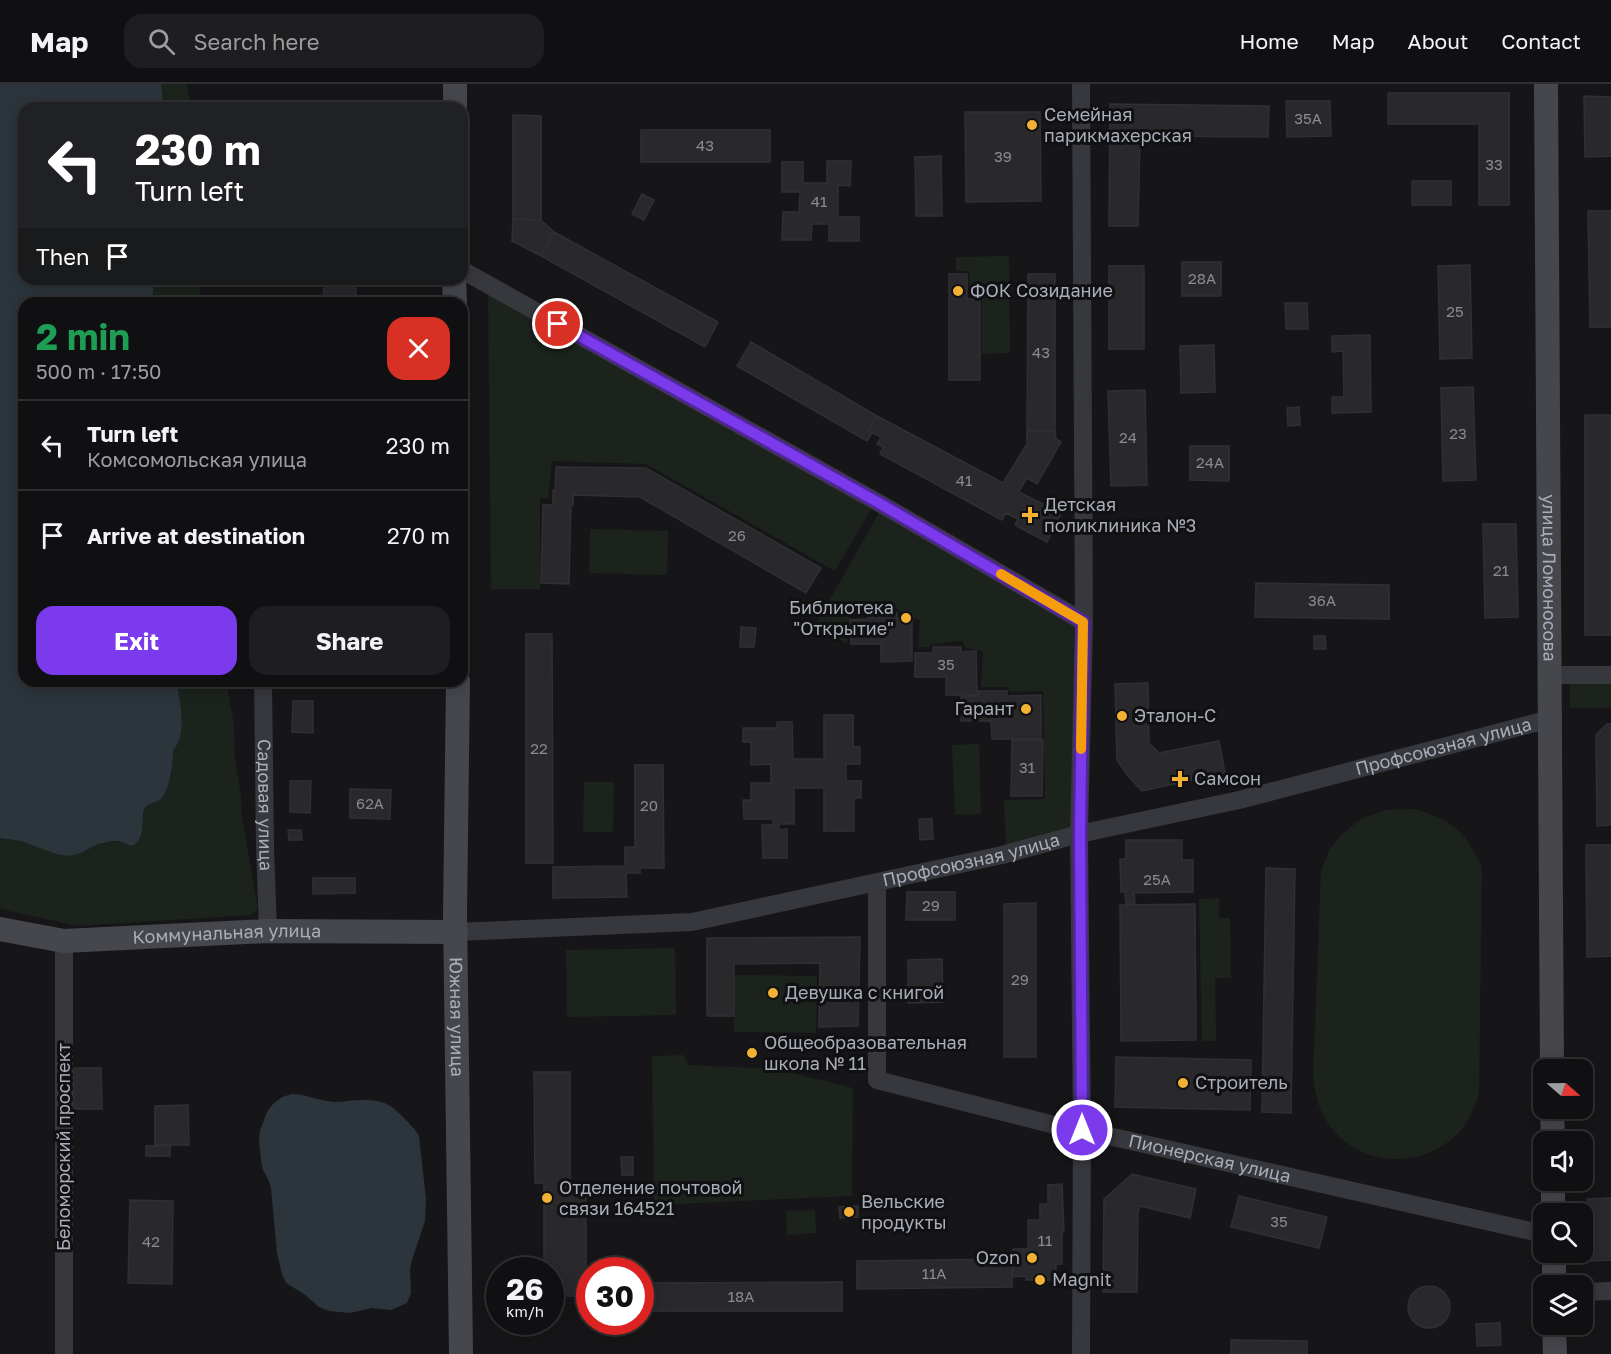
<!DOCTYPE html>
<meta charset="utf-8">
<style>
:root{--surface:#101012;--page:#1e1e20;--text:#f1f3f6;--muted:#9c9d9f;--line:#303032;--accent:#7c3aed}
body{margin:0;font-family:"Golos Text",sans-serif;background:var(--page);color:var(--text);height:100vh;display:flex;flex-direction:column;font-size:22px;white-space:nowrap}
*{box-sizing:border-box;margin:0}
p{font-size:20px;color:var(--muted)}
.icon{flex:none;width:33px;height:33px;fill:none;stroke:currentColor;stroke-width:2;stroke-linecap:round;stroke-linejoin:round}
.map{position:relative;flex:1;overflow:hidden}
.details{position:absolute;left:18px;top:213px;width:450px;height:390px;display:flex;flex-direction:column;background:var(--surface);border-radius:18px;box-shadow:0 3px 15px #0003,0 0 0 2px var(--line)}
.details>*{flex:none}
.guide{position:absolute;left:18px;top:18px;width:450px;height:183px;border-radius:18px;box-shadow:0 3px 15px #0003,0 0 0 2px var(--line);background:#202124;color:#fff;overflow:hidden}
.needle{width:39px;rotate:110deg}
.fabs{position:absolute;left:1533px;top:975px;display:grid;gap:12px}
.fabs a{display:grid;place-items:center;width:60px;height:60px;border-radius:12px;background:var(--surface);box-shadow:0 3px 15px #0003,0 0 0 2px var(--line);font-size:30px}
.speed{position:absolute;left:486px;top:1173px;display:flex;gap:12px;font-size:30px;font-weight:700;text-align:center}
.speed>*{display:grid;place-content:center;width:78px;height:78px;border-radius:50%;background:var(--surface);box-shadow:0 3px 15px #0003,0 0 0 2px var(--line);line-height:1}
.speed small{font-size:15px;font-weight:400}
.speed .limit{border:9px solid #d22;background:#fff;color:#111}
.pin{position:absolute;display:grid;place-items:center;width:51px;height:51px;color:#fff;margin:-26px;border:3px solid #fff;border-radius:50%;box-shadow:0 2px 6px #0007}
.me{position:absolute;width:66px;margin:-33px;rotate:0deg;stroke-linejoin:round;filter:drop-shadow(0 0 4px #0008)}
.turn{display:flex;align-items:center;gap:21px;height:126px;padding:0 18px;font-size:27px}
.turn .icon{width:78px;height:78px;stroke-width:2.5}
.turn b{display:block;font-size:42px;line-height:51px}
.then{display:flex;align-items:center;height:57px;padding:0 18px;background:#0003;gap:12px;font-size:22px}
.round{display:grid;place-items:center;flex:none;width:63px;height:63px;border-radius:18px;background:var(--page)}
.overview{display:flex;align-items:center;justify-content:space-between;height:102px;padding:0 18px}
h1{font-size:36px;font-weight:700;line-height:45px;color:#1e9e55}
.button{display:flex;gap:12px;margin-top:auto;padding:12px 18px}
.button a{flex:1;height:69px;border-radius:18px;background:var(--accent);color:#fff;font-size:24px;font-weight:700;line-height:69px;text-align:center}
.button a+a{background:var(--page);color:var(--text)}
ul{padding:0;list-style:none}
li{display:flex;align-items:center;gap:18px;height:90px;padding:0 18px;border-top:2px solid var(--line)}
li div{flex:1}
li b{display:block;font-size:22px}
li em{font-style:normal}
header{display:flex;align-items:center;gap:36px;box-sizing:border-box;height:84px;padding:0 30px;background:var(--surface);border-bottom:2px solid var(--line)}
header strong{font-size:28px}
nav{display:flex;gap:33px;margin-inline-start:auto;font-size:21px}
.search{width:420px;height:54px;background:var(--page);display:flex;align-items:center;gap:15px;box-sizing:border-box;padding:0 21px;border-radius:18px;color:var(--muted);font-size:22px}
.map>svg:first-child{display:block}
.green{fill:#1c231d}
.water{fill:#2c353c}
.building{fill:#29292c;stroke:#303034;stroke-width:1.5}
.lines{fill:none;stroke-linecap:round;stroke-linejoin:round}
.street{stroke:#37383d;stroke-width:18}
.secondary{stroke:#45474d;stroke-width:24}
.route-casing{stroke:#51269a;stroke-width:15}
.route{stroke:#7c3aed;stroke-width:10}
.slow{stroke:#f59e0b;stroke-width:10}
.poi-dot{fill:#f2b134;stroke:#111113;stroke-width:2}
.labels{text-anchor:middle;stroke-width:6;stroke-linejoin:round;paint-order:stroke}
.number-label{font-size:15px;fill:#888b94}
.poi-label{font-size:18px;fill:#a8adb8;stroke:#111113;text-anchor:start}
.street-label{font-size:18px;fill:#a8adb8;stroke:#111113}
</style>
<header>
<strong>Map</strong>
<div class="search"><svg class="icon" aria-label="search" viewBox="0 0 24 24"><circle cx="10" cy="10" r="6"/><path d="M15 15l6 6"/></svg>Search here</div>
<nav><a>Home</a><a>Map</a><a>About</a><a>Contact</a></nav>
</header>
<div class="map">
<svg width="1611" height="1270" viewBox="0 0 1611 1270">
<rect width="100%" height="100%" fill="#161618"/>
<path class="green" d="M161,0H187L191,24H164Z
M1009,172L1010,269L982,270V213H970L969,187H956V173Z
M154,195H200V219H152Z
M488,205L873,422L835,487L646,380L552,377L548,415L540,414V505H491Z
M880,427L1079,540L1075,745L1006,766L1004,716L1045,715L1043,607L1010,608L1008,603H981L983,567L966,564L962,557L931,560L929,563H918L920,536L903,530L897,524L866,526L864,531L851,532L847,560L816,540Z
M590,445L668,447L667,491L589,489Z
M1570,594H1611V624H1570Z
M176,597H226L234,641L235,675L241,712V727L257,819V826L251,831L78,842L0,825V754L27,758L56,770L81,769L98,760L116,757L131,762L140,755L144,725C149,719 154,720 160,716C169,709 174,677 173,666C188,651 180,616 176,597Z
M979,660L981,730L955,731L952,661Z
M584,698H614L613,748H583Z
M1415,725C1454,737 1464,746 1482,783L1479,1008C1474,1026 1467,1043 1452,1055C1410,1089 1347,1079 1322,1029C1317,1018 1315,1006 1313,993L1321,787L1329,766L1342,750L1361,735L1385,726Z
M1219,814V834H1230L1231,894H1215L1216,957H1202L1199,815Z
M675,864L676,931L567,933L566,866Z
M734,891L817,892L816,949L734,948Z
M684,971L688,981L775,985L853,1004L852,1112L654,1121L652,972Z
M815,1126L816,1149L787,1151L786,1127Z"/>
<path class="water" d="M0,0H161L164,24H24V195H154L152,219H24V597H176C180,616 188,651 173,666C174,677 169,709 160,716C153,720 150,718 144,725C141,738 146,757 131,762L119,757H113L98,760L81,769L69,772L56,770L21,757L0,754Z
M292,1010C306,1010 319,1017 334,1018C343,1018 353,1016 362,1016C386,1016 391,1021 407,1037C412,1043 416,1046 419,1052L426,1115L425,1137L411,1179L410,1189L411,1209L407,1219L391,1226L372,1224L350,1229L329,1227L319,1223L304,1210L286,1199L282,1190L277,1169L271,1104L268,1095L263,1086L261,1076L259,1056L260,1047L267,1028L273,1020L282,1013Z"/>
<path class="building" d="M1388,9H1509V121H1479V40H1388Z
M1584,12L1611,13V72L1585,73Z
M1286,17H1330L1331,52L1287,53Z
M1110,20L1269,22L1268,53L1140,52L1138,142H1109Z
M965,28H1040L1041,117L966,118Z
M513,31L541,32V136L513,135Z
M641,46H770V78H641Z
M941,72L942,132H916L915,73Z
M827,77H851L850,102L838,101V133H859V157H829V140H812L811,156H782L783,128H799L800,108H782V78H803V99H827Z
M1412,97H1451V121H1412Z
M642,110L654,116L644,136L632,130Z
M1588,127H1611V243H1590Z
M513,135L541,136L554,148L541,172L512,157Z
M554,148L718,238L705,263L541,172Z
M1182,178H1221V212H1182Z
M1470,181L1472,274L1440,275L1438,182Z
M1109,182H1144V265H1109Z
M949,190H967V215H980V296H949Z
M1028,190H1055V347H1027Z
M324,195H356V219H323Z
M1285,219H1307L1308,245H1286Z
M1370,251L1371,328L1332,329V313H1344L1343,267L1332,268V252Z
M751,258L877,332L868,347L872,349L867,357L737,282Z
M1214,261L1215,308L1181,309L1180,262Z
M1473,303L1476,396L1443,397L1441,304Z
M1145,306L1147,401L1111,402L1108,307Z
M1299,323L1300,341L1288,342L1287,324Z
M1585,331H1611V551H1585Z
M877,332L1003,399L1027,360V347H1055L1056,355L1061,358L1037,400L1027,394L1019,408L1061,429L1047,458L1015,441L1018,435L1006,429L1002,436L880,370L883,363L877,360L881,353L868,347Z
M1190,362H1229V397L1190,396Z
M556,383L646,384L821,484L806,509L640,413L573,411V421H571L569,500L541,499L543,421H553V406L555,407Z
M1483,440H1516L1518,533L1485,534Z
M1256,499L1389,501V535L1255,533Z
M897,529V534H912V577L881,578V560H851L850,536L868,535V530Z
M741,543L756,544L754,563H740Z
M526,550H552L553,779H526Z
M1314,552H1325L1326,565H1314Z
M933,563H961V568L976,567L977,611H946V593H915V569H933Z
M1148,599L1149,659L1159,669L1219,657L1225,689L1142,707L1128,692L1117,676L1115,600Z
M978,607H1007V612L1041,611V655H992L991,637H961V613L979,612Z
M293,617H313V649L292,648Z
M824,631H853V663H860V680H846V697H861V714H854V747H824V704H794V740H779V746L787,745V774H763L762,741H773V735H744L743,716H751V699H771V680L751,681V658H743V644H777V638H792L793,675H824Z
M1607,640H1611V741L1597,742L1596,651Z
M1012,656H1043L1042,712H1011Z
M635,681H663L664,784H640V789H626L627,813L553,814V783L625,782V763H635Z
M290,697H311L310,729L290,728Z
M350,705L391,706L390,735L350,734Z
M919,735H932L933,755L920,756Z
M288,746H301L302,756H289Z
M1126,756H1182V776H1193V808L1134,809L1135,820H1126L1125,808H1121L1120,775H1126Z
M1586,761H1611V872L1587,873Z
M1266,784L1295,785L1291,1029L1262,1028Z
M313,794H355V809L313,810Z
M907,808H955V836H906Z
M1036,819V973H1004V820Z
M1195,820L1196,956L1121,957L1120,821Z
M860,853L858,942L819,943L820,879L734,880V932H707V854Z
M942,875L943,918L908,919V876Z
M1116,973L1251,976L1250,1026L1115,1023Z
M73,984H101L102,1025H74Z
M534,988H570V1098H586V1212H567V1207H559L558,1197H551V1182H544V1099H535Z
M188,1021L189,1061H155V1022Z
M170,1061V1072H146V1062Z
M621,1073H633V1091H622Z
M1132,1090L1196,1105L1190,1134L1140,1122L1138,1129L1137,1208H1103L1104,1115Z
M1062,1100L1064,1148H1062V1180H1056V1196H1026V1192L1013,1193V1165H1028V1136H1040V1120H1048V1101Z
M1239,1112L1327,1133L1319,1164L1231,1143Z
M1611,1114V1176L1589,1177L1587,1115Z
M130,1116L173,1117L172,1200L128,1199Z
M858,1122V1133L840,1134L839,1123Z
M1012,1175V1203L857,1205V1177Z
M842,1198V1227H640V1199Z
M1408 1223a21 21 0 1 1 42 0a21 21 0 1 1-42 0Z
M1500,1239L1501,1261L1477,1262L1476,1240Z
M1231,1256L1307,1257V1270H1231Z"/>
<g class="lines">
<g class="street">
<path d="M1081,0L1084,538L1079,750L1082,1046L1081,1270"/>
<path d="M462,186L879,419L1084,538"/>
<path d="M1549,591H1611"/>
<path id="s1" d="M263,597L265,762L268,847"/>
<path id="s2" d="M877,804V996L1070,1045L1082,1046L1544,1150"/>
<path id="s3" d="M456,848L692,838L1002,771L1079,750L1239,716L1550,635"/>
<path d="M64,857V1270"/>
<path d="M1582,1208L1611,1207"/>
</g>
<g class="secondary">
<path id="s4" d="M1546,0L1552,986"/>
<path d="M455,24V0"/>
<path d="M454,195L455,219"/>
<path id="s5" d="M458,597L455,830L461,1270"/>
<path id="s6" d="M0,845L64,857L268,847L456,848"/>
<path d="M1552,1024L1553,1058"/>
<path d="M1553,1096V1130"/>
<path d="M1554,1168V1202"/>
<path d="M1554,1240L1555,1270"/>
</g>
</g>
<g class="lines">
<defs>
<path id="route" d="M558,240L879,419L1083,538L1080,750L1082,1046"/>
</defs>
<use href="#route" class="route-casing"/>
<use href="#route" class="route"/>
<path class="slow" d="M1001,490L1083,538L1081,665"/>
</g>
<g class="poi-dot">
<circle cx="1032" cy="41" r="6"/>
<circle cx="958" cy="207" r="6"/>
<path d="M1027 422h6v6h6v6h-6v6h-6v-6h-6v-6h6z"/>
<circle cx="906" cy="534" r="6"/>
<circle cx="1026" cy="625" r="6"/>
<circle cx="1122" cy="632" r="6"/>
<path d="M1177 686h6v6h6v6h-6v6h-6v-6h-6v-6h6z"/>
<circle cx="773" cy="909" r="6"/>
<circle cx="752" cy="969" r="6"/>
<circle cx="1183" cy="999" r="6"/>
<circle cx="547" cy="1114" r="6"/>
<circle cx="849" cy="1128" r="6"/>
<circle cx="1032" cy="1174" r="6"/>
<circle cx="1040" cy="1196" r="6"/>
</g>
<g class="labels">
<g class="number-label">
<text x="1308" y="40">35А</text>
<text x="705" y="67">43</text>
<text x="1003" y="78">39</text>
<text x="1494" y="86">33</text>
<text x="819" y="123">41</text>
<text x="1202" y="200">28А</text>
<text x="1455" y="233">25</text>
<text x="1041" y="274">43</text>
<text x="1458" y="355">23</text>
<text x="1128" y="359">24</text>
<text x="1210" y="384">24А</text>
<text x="964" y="402">41</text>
<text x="737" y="457">26</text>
<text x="1501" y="492">21</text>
<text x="1322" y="522">36А</text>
<text x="946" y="586">35</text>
<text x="539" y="670">22</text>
<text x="1027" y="689">31</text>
<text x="370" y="725">62А</text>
<text x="649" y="727">20</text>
<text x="1157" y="801">25А</text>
<text x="931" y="827">29</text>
<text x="1020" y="901">29</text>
<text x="1279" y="1143">35</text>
<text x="1045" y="1162">11</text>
<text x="151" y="1163">42</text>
<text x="934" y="1195">11А</text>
<text x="741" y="1218">18А</text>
</g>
<g class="poi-label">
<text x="1044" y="37">Семейная<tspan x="1044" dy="21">парикмахерская</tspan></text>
<text x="970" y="213">ФОК Созидание</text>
<text x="1044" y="427">Детская<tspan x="1044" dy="21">поликлиника №3</tspan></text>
<text x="894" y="530" text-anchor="end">Библиотека<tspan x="894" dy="21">"Открытие"</tspan></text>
<text x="1014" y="631" text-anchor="end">Гарант</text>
<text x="1134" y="638">Эталон-С</text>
<text x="1194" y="701">Самсон</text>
<text x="785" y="915">Девушка с книгой</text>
<text x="764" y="965">Общеобразовательная<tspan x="764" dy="21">школа № 11</tspan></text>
<text x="1195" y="1005">Строитель</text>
<text x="559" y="1110">Отделение почтовой<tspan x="559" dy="21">связи 164521</tspan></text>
<text x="861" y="1124">Вельские<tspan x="861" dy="21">продукты</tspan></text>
<text x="1020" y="1180" text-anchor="end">Ozon</text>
<text x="1052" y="1202">Magnit</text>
</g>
<g class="street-label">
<text dy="6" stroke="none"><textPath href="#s4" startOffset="494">улица Ломоносова</textPath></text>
<text dy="6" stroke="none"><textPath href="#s3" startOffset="1008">Профсоюзная улица</textPath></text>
<text dy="6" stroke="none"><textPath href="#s1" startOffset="124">Садовая улица</textPath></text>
<text dy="6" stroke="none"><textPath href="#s3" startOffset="522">Профсоюзная улица</textPath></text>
<text dy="6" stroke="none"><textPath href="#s6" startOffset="228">Коммунальная улица</textPath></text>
<text dy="6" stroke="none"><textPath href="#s5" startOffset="336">Южная улица</textPath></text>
<text transform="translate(64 1063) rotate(-90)" y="6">Беломорский проспект</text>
<text dy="6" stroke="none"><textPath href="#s2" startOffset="534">Пионерская улица</textPath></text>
</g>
</g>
</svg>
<div class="fabs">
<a><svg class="needle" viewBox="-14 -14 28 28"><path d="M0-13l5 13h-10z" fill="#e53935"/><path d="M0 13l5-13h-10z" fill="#9c9d9f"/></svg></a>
<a><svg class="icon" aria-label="sound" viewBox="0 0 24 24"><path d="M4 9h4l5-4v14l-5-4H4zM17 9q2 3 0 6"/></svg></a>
<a><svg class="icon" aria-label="search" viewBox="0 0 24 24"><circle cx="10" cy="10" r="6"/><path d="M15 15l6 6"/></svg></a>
<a><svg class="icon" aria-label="layers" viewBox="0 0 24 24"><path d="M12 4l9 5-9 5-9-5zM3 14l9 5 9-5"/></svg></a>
</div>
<div class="speed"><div>26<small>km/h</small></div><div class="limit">30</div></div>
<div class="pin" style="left:558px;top:240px;background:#d93025"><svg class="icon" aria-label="arrive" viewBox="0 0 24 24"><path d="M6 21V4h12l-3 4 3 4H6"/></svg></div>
<svg class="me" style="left:1082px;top:1046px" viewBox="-20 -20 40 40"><circle r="17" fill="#7c3aed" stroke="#fff" stroke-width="3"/><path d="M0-11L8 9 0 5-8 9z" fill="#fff"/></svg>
<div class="guide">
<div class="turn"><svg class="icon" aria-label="left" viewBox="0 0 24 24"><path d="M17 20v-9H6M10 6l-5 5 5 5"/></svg><div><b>230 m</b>Turn left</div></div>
<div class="then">Then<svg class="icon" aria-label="arrive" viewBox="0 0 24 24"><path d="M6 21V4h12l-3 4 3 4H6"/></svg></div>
</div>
<section class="details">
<div class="overview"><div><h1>2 min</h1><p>500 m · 17:50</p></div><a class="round" style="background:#d93025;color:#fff"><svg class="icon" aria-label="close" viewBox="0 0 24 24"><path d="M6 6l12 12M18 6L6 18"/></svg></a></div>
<ul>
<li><svg class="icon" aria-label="left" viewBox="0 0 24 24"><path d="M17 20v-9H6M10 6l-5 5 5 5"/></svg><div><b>Turn left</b><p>Комсомольская улица</p></div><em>230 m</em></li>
<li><svg class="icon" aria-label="arrive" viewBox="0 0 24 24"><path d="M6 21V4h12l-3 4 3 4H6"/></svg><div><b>Arrive at destination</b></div><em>270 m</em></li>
</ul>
<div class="button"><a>Exit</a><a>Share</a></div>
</section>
</div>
